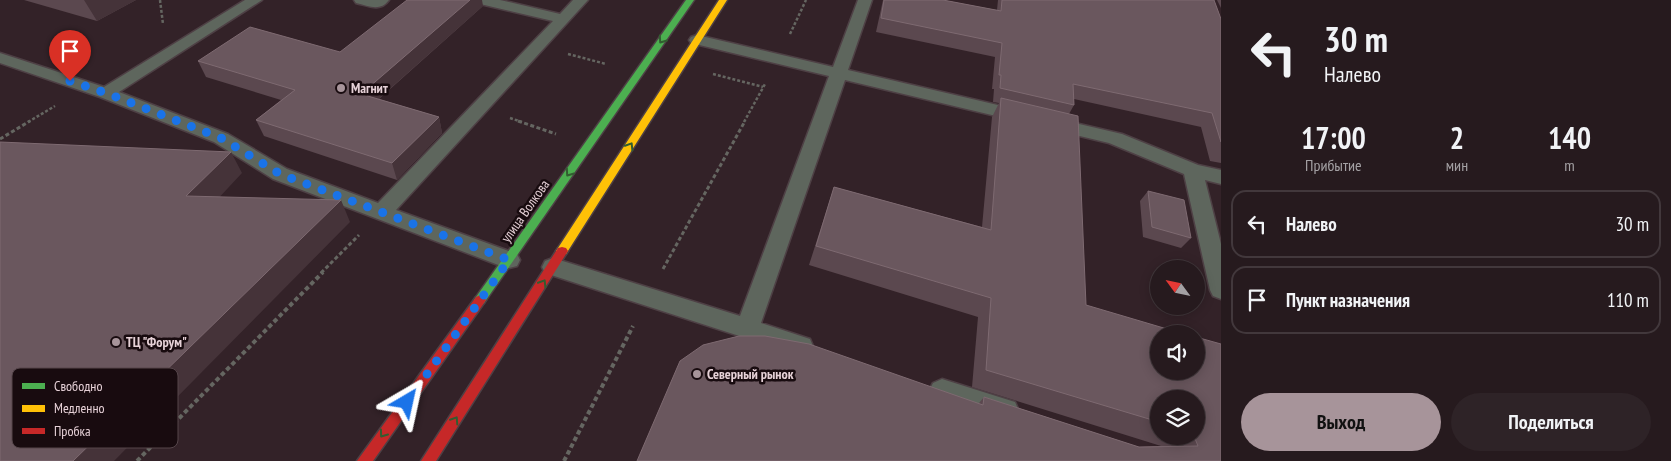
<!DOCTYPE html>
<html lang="ru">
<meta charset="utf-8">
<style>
:root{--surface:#261a1e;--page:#2e2327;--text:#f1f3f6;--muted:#a4a1a4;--line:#42383c;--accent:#a7949a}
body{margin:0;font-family:"PT Sans Narrow",sans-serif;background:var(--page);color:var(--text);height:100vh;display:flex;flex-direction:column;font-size:19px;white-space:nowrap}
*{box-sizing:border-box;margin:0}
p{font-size:16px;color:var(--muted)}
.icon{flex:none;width:28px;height:28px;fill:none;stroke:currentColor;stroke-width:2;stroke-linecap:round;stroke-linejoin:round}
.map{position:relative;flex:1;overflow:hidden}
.side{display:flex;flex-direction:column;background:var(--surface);width:450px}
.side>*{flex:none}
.hud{background:#261a1e;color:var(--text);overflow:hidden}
.needle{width:32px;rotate:303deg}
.fabs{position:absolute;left:1150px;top:260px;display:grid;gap:10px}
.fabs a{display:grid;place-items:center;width:55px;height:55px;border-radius:50%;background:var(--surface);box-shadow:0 2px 12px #0003,0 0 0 1px var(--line);font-size:25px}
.pin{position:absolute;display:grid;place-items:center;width:42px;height:42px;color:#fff;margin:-51px -21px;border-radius:50% 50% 50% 0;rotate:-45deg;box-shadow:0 0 5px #0007}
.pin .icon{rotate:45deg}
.me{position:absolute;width:55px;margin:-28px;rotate:36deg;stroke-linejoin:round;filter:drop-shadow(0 0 4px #0008)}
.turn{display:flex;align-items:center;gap:18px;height:105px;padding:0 20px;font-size:22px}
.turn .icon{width:65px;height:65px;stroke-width:2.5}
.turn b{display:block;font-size:35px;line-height:42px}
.eta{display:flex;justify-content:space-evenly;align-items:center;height:85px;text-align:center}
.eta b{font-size:30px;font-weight:700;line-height:35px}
.button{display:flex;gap:10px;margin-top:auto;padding:10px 20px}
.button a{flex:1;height:58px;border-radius:30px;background:var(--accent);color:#111;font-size:20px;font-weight:700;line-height:58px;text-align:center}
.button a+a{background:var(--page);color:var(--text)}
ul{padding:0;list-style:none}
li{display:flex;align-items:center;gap:15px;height:68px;margin:0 10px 8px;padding:0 10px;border:2px solid var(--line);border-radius:15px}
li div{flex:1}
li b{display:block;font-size:19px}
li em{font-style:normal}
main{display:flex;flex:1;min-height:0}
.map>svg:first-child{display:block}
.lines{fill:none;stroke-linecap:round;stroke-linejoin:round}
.lane-casing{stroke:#4e4045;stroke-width:3}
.fast-casing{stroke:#4e4045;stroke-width:3}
.slow-casing{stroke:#4e4045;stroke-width:3}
.jam-casing{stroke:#4e4045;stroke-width:3}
.path-far2{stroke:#656661;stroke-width:2.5;stroke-dasharray:3 2;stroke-linecap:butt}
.path-far1{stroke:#656661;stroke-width:3;stroke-dasharray:4 2.5;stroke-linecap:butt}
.path{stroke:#656661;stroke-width:4;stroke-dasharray:4.5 3;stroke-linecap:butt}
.lane{fill:#5e665d;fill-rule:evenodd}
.fast{fill:#4caf50;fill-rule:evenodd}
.slow{fill:#ffc107;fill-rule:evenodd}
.jam{fill:#c62828;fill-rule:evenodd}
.wall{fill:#5b484f;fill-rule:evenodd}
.shaded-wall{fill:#453339}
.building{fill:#6a575e;stroke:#7e6a71}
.oneway{stroke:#325d30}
.route{stroke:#1a73e8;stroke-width:9;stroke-dasharray:0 16.2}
.poi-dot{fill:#a7949a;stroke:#180b0f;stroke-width:2}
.labels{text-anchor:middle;stroke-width:5;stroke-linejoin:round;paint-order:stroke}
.poi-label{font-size:14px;font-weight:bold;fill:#e6d1d7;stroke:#180b0f;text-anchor:start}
.street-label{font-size:14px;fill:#e6d1d7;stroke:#180b0f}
.key{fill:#180b0f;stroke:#56464b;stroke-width:1}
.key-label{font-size:14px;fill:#e6d1d7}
</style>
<main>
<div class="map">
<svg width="1221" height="461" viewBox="0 0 1221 461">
<rect width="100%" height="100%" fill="#332228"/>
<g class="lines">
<defs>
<path id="lane" d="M245,0H262L119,92L228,134L287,169L378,203L553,21L476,3L474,0H500L560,14L573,0H588L396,210L517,254L520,260L517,266L509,268L501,266L273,179L214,142L100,97L0,63V53L104,87Z
M354,0H389C380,12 369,6 356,3Z
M858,0H872L848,70L1122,134L1198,165L1221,170V184L1205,180L1221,244V299L1213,296L1210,290L1184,174L1109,143L845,80L761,323L810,339L813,346L810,353L801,356L545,273L542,267L545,261L553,258L740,316L829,76L691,43L689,40L691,37L697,35L833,67Z
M942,379L1015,402L1019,411L1015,420L1006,423L933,399L929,391L933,383Z"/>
<path id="fast" d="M686,0H694L484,303L480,305L476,303L474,300L476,297Z"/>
<path id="slow" d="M719,0H727L566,254H558L556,251L558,248Z"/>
<path id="jam" d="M562,247L566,248L568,251L566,254L436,461H421L558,248Z
M480,295L484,297L486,300L484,303L373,461H357L476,297Z"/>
</defs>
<use href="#lane" class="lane-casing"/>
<use href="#fast" class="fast-casing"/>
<use href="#slow" class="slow-casing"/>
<use href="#jam" class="jam-casing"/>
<path class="path-far2" d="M160,0L163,24
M790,34L806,0
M568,54L606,64
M713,74L763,87
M510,118L522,122
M28,122L55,106
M744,122L765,84"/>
<path class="path-far1" d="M518,121L556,134
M0,139L30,121
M663,269L745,121
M321,273L359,235"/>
<path class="path" d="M137,461L323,272
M564,461L633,326"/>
<use href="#lane" class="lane"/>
<use href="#fast" class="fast"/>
<use href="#slow" class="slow"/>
<use href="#jam" class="jam"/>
</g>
<path class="wall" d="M24,0H136L97,21Z
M883,0H943L997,10L998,0H1214L1221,19V163L1210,161L1201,127L1074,99V105L1069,114L1086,305L1221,461H637L979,403L984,397L1139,447L1161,446L972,387L978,317L809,265L834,187L982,227L992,117L999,103L993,102L994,89H992L995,57L876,32ZM1159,399L1196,436H1159Z
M1217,0H1221V8Z
M483,6L379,99L439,117L442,133L397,180L264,136L256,120L281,100L206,77L198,61L340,52Z
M1148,191L1191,238L1181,248L1143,237L1140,201Z"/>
<path class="shaded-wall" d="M84,0H136L97,21Z
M470,0H482L483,6L366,110L361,94Z
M439,117L442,133L397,180L392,163Z
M231,152L242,173L200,218L186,196Z
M341,200L350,222L114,461H73Z"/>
<path class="building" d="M407,0H470L361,94L439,117L392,163L256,120L295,90L198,61L250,27L340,52Z
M884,0H943L1001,11L1002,0H1214L1221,19V142L1212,113L1073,84L1074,105L1000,88L1001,75H999L1002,43L881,18Z
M1001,98L1078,116L1086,305L1184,334H1159V371H1196V337L1221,344V461H637L680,361L703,345L739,336H765L809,344L983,405L984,397L1139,447L1198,446L1194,436H1196V399H1159V422L986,370L991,298L816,246L834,187L991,230Z
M0,142L231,152L186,196L341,200L73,461H0Z
M1148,191L1184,200L1191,238L1152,227Z"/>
<defs><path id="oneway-chevron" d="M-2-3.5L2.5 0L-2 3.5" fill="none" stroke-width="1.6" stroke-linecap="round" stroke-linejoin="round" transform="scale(1.25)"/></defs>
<g class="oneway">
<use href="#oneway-chevron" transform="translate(662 40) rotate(125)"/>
<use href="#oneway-chevron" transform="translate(630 146) rotate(-58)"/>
<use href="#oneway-chevron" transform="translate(569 173) rotate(125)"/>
<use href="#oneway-chevron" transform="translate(543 283) rotate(-58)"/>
<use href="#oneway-chevron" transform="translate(455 420) rotate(-57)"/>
<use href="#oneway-chevron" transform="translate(383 434) rotate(126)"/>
</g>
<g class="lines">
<path class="route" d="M70,81L106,93L221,138L280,174L509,260L407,402"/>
</g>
<g class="poi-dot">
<circle cx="341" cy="88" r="5"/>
<circle cx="116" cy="342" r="5"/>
<circle cx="697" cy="374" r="5"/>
</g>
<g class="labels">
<g class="poi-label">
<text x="351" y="93">Магнит</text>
<text x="126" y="347">ТЦ "Форум"</text>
<text x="707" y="379">Северный рынок</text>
</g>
<g class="street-label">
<text transform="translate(525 211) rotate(-55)" y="5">улица Волкова</text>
</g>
</g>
<rect x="12" y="368" width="166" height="80" rx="8" class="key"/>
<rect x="22" y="383" width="23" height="6" fill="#4caf50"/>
<rect x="22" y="405" width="23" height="7" fill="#ffc107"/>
<rect x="22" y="428" width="23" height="6" fill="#c62828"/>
<g class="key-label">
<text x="54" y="391">Свободно</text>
<text x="54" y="413">Медленно</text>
<text x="54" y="436">Пробка</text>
</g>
</svg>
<div class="fabs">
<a><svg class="needle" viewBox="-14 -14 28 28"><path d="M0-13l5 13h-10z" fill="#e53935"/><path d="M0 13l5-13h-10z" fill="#a4a1a4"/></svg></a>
<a><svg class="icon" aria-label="sound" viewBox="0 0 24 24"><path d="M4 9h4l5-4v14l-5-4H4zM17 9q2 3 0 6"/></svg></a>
<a><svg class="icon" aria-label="layers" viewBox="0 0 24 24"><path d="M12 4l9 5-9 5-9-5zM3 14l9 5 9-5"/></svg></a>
</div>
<div class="pin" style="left:70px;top:81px;background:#d93025"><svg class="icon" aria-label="arrive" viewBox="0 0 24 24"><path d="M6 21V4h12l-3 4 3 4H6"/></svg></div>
<svg class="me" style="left:407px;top:402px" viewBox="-20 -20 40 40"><path d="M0-17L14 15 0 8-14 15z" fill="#1a73e8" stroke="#fff" stroke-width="4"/></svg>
</div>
<section class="side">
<div class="hud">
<div class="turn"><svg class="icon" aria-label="left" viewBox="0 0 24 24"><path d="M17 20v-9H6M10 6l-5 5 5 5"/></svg><div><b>30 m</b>Налево</div></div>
</div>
<div class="eta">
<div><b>17:00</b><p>Прибытие</p></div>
<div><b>2</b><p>мин</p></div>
<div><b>140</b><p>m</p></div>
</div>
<ul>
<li><svg class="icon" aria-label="left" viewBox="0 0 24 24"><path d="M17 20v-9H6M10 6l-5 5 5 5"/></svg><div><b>Налево</b></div><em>30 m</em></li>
<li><svg class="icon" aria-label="arrive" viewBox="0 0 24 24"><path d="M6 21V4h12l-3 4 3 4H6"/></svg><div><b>Пункт назначения</b></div><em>110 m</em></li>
</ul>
<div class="button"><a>Выход</a><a>Поделиться</a></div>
</section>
</main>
